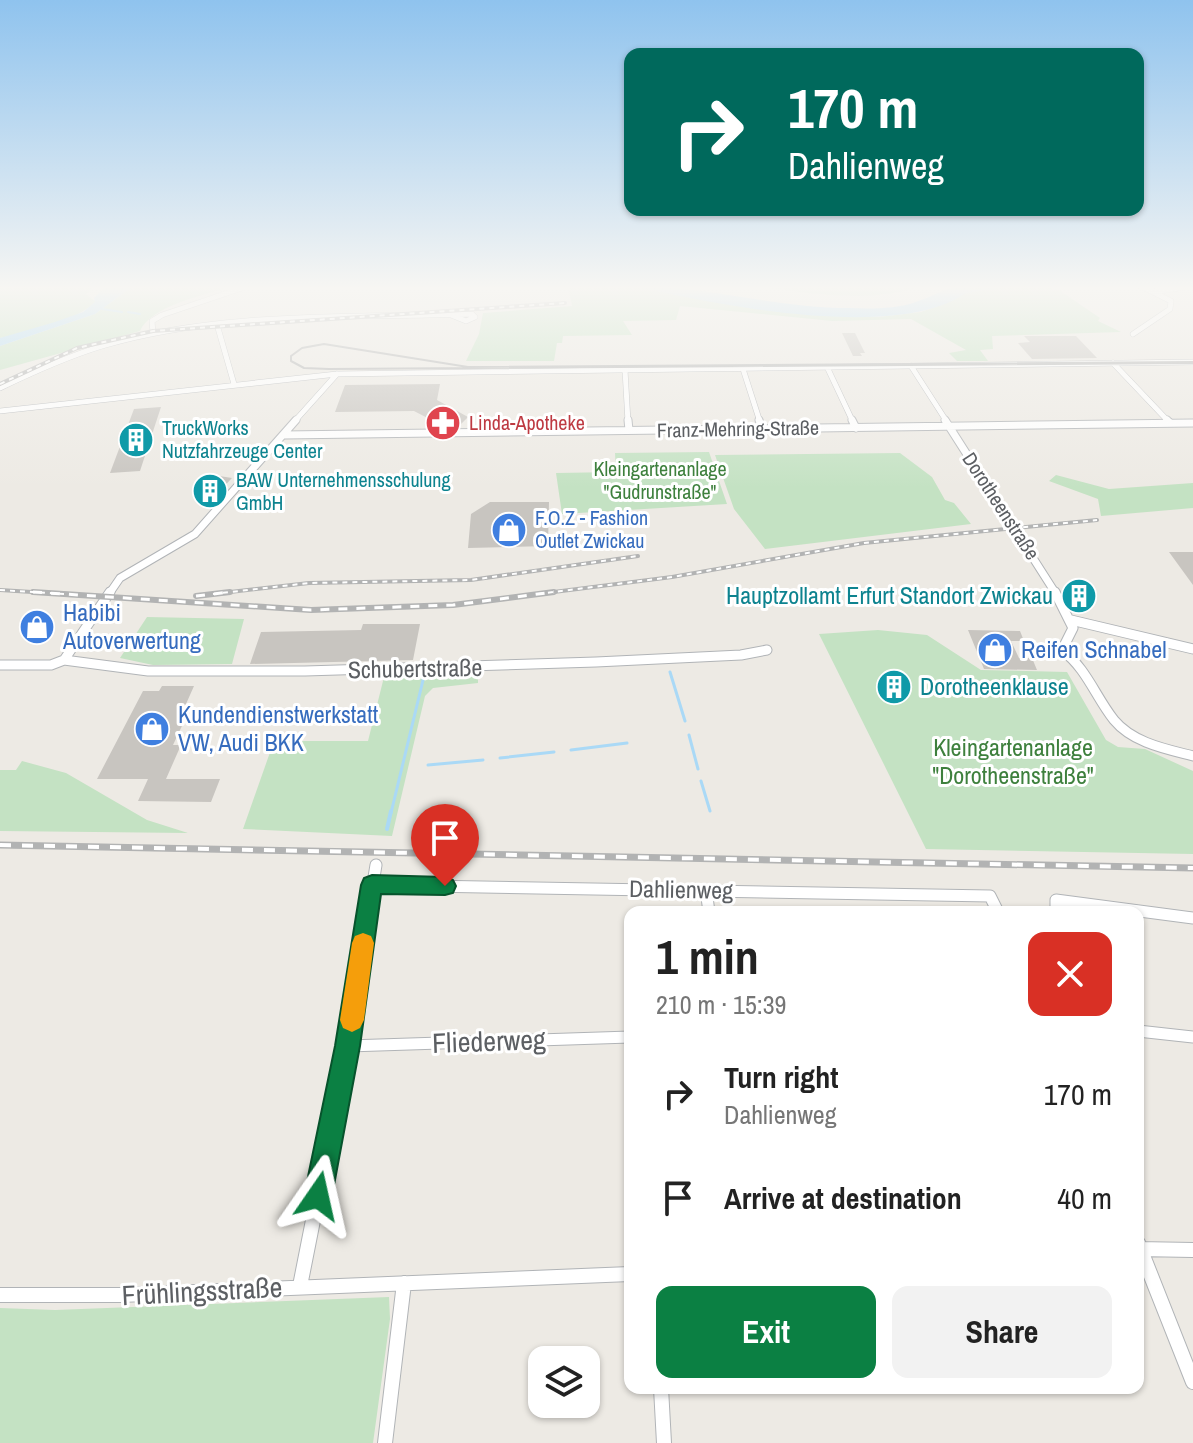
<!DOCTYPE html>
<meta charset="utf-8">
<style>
:root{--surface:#fff;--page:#f2f2f2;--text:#222;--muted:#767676;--accent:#0b8043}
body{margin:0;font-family:"Archivo Narrow",sans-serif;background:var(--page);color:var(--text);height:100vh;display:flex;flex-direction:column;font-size:30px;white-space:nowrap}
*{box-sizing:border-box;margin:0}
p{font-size:26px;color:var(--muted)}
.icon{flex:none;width:44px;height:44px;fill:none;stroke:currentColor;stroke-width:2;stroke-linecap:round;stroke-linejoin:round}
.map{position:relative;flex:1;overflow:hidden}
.panel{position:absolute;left:624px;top:906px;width:520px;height:488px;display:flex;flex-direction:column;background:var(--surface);border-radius:16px;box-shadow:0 2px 6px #0004}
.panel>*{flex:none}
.hud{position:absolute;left:624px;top:48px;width:520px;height:168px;border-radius:16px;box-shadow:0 2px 6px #0004;background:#00695c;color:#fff;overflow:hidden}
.fabs{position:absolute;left:528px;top:1346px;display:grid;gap:16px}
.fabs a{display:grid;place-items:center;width:72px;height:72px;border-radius:16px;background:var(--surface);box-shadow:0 2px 6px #0004;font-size:40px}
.pin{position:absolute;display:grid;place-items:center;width:68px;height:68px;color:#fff;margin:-82px -34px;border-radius:50% 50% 50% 0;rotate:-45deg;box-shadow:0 0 8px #0007}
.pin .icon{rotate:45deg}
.me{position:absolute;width:88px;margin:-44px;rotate:11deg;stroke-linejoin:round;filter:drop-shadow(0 0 6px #0008)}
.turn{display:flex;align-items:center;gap:28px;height:168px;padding:0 32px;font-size:36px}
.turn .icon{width:104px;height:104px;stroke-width:2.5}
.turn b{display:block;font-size:56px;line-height:68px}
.round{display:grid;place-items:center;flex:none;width:84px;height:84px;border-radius:16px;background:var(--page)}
.summary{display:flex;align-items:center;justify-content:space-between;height:136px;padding:0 32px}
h1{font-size:48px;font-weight:700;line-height:60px}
.cta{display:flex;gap:16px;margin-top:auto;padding:16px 32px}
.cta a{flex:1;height:92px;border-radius:16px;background:var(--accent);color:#fff;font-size:32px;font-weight:700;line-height:92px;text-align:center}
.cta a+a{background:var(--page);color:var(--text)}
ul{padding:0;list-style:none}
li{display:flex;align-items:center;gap:24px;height:104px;padding:0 32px}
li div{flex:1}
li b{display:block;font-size:30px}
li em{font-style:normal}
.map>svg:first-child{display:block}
.green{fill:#c4e2c3}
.water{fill:#aad9f6}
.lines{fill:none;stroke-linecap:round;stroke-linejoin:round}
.stream-far2{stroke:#aad9f6;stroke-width:2}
.stream-far1{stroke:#aad9f6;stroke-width:3}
.stream{stroke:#aad9f6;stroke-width:4}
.building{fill:#c8c5c0}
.minor-far4-casing{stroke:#b1b4b7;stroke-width:6}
.minor-far3-casing{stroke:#b1b4b7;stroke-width:9}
.minor-far2-casing{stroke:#b1b4b7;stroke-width:11}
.minor-far1-casing{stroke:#b1b4b7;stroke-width:13}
.minor-casing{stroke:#b1b4b7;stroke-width:16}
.minor-far4{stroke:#fff;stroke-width:5}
.minor-far3{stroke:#fff;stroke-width:7}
.minor-far2{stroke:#fff;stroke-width:9}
.minor-far1{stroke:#fff;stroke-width:11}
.minor{stroke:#fff;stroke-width:14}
.tram{stroke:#b2b3b3;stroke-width:2}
.rail-far2-casing{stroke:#b2b3b3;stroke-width:4}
.rail-far1-casing{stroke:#b2b3b3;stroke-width:6}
.rail-casing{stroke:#b2b3b3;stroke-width:7}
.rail-far2{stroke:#fff;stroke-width:2;stroke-dasharray:5;stroke-linecap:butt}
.rail-far1{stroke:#fff;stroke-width:3;stroke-dasharray:9;stroke-linecap:butt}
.rail{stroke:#fff;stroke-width:4;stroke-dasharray:11;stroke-linecap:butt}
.route{fill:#0b8043;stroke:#07532c;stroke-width:2}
.slow{fill:#f59e0b}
.labels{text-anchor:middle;stroke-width:6;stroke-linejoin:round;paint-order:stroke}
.far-health-label{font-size:20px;fill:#be3a42;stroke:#fff;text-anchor:start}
.far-culture-label{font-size:20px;fill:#0d838f;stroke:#fff;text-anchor:start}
.far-street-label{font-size:20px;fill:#5c5f63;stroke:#fff}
.far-park-label{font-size:20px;fill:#3e803d;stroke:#fff}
.far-shop-label{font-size:20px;fill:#366cbe;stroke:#fff;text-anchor:start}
.culture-label{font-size:24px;fill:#0d838f;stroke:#fff;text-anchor:end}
.shop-label{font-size:24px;fill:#366cbe;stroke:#fff;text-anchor:start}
.street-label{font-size:24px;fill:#5c5f63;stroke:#fff}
.park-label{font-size:24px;fill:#3e803d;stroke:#fff}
.near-street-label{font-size:28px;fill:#5c5f63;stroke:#fff}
</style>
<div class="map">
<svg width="1193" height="1443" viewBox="0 0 1193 1443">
<rect width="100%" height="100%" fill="#edeae4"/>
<path class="green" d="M0,286H96L86,294L96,302C71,323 31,331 0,338Z
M133,286H234C208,294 151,305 140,331L0,370V346L95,314Z
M568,286H635L775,311L879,317L921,312L948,302L974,286H1044L1059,290L1100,318L1098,321L1121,332L992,336L993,349L980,350L988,361H957L949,353L966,350L911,319L832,321L680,306L676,320L623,321L632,335L563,336L562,343H557L554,361H466L479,334L483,313L572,306Z
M755,286H922C871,304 807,293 755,286Z
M709,452L727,504L562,514L556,473L616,472L615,453Z
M900,453L932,477L945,500L954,503L971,524L765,549L734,509L715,455Z
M1056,475L1109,489L1193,483V508L1101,516L1098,499L1049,481Z
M147,617L244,619L232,664L153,665L120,658Z
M878,630L927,635L981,670L1067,672L1106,740L1118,747L1145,749L1193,771V854L926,849L819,634Z
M478,673V683L433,688L425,696L392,836L243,829L274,741H368L384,677Z
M22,761L66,773L147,820L188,833L0,831V770H16Z
M389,1297L390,1319L373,1443H0V1308L55,1310Z"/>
<path class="water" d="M106,286H133L95,314L0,346V338L55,322L83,312L95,302L94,298Z
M635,286C707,286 776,308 849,308C870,309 896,309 916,302C942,293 944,286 974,286C913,346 712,304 635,286Z"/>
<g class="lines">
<path class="stream-far2" d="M1151,287L1158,286
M966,292L1006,286
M102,309L122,312
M128,312L140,314"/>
<path class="stream-far1" d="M670,672L685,721
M689,735L698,769
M571,750L627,743
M500,758L554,752
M428,765L483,760
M701,781L710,811
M391,813L424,676"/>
<path class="stream" d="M387,829L391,811"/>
</g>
<path class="building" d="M842,333H855L865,353H860L862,356H853Z
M1024,336H1076L1097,358L1032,359L1018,343L1030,342Z
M440,384L437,400L468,417L461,424L443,426L414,411L335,412L345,385Z
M161,407L140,471L110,473L134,409Z
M213,475L232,478L213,498L194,496Z
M490,502H549L548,546L468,548L471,514Z
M1169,552H1193V585Z
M363,624H420L413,660L250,664L261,632L361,630Z
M968,630L1020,631L1024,641H1011L1019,658H1032L1037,670L984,669Z
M896,678H906L910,692L880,691L878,683H898Z
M162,686H194L182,713H188L173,745H181L166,779H220L211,802L138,801L148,779H97L143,691H159Z"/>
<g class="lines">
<defs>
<path id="minor-far4" d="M1140,286L1153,292
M218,328L234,384
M153,333L152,321L162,315L248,286
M1133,334L1170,309L1171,301L1153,292L1192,286
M1113,363L1169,422
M911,366L947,422
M743,369L760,422
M828,369L853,422
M625,370L628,422
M0,388C33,372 66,357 102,346C219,311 351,318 472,314L475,317L466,321L451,315
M0,411L337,374L1193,362
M294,422L337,374"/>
<path id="minor-far3" d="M628,420L629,430
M759,420L762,429
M852,420L856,428
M945,420L1056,594
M1167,420L1170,423
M284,435L1193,423
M109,594L120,578L195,534L296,420"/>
<path id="minor-far2" d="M110,592L64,660L148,671H305L596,662L741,655L767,650
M1055,592L1073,628L1062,650C1087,669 1095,696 1114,720C1133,743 1166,749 1193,756
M1071,620L1193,649
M0,665H51L64,660"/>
<path id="minor-far1" d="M372,885L990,896L998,912
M706,890L709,912
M1056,912V900L1193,918
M1138,1031L1193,1037
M348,1046L630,1037
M339,1091L376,865"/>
<path id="minor" d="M1138,1243L1193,1382
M1138,1249L1193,1250
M300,1286L339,1089
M0,1295H121L630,1274
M661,1388L664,1443
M385,1443L404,1283"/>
</defs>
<use href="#minor-far4" class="minor-far4-casing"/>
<use href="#minor-far3" class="minor-far3-casing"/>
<use href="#minor-far2" class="minor-far2-casing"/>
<use href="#minor-far1" class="minor-far1-casing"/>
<use href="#minor" class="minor-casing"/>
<use href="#minor-far4" class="minor-far4"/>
<use href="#minor-far3" class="minor-far3"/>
<use href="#minor-far2" class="minor-far2"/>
<use href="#minor-far1" class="minor-far1"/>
<use href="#minor" class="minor"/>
<path class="tram" d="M1193,362L468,367L324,344L302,348L291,356V361L304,368L329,369L1193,363"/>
<defs>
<path id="rail-far2" d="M0,384L77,348L153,331L565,303
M0,590L64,594
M213,594L309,583L471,580L638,556
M538,594L672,577L864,543L1097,520"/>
<path id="rail-far1" d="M33,592L311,610L453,605L554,592
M196,596L230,592"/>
<path id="rail" d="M0,845L1193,868"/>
</defs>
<use href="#rail-far2" class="rail-far2-casing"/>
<use href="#rail-far1" class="rail-far1-casing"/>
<use href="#rail" class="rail-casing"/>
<use href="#rail-far2" class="rail-far2"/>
<use href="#rail-far1" class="rail-far1"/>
<use href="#rail" class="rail"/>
</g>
<linearGradient id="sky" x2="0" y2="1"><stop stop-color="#8fc3ee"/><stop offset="0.59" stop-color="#f7f6f3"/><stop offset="1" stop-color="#f7f6f3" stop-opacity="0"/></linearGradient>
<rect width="1193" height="488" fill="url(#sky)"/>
<path class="route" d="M372,875L445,877L453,880L456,886L453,893L445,895L381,894L360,1046L332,1196L328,1206L318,1210L308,1206L304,1196L335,1046L361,885L364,878Z"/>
<path class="slow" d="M363,933L371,936L374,943L364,1020L360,1028L352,1032L343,1028L340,1020L352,943L355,936Z"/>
<defs>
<symbol id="pharmacy-disc" viewBox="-11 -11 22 22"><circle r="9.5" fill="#e0444e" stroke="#fff"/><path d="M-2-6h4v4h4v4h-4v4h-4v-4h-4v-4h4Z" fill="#fff"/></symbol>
<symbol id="building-disc" viewBox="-11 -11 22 22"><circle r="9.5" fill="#0f9aa8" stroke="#fff"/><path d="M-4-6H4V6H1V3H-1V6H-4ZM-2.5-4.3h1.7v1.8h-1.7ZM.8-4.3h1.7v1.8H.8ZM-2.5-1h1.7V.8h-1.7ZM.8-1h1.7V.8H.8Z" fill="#fff"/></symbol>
<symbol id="shop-disc" viewBox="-11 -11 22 22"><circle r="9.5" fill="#3f7fe0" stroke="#fff"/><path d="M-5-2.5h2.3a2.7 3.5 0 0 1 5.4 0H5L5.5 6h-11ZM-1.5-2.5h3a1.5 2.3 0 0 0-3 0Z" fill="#fff"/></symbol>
</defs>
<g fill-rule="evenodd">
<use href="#pharmacy-disc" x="423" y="403" width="40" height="40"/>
<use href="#building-disc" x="116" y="420" width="40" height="40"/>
<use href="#building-disc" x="190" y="471" width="40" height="40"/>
<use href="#shop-disc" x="489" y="510" width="40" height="40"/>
<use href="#building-disc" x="1059" y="576" width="40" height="40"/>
<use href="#shop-disc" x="17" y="607" width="40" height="40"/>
<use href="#shop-disc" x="975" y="630" width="40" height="40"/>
<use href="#building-disc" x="874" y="667" width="40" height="40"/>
<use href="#shop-disc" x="132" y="709" width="40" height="40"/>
</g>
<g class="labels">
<g class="far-health-label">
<text x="469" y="430">Linda-Apotheke</text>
</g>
<g class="far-culture-label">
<text x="162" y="435">TruckWorks<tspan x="162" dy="23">Nutzfahrzeuge Center</tspan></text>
<text x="236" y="487">BAW Unternehmensschulung<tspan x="236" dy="23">GmbH</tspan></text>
</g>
<g class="far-street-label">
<text transform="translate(738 429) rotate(-1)" y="7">Franz-Mehring-Straße</text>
<text transform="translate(1001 506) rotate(57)" y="7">Dorotheenstraße</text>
</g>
<g class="far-park-label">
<text x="660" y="476">Kleingartenanlage<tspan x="660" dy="23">"Gudrunstraße"</tspan></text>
</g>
<g class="far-shop-label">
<text x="535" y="525">F.O.Z - Fashion<tspan x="535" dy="23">Outlet Zwickau</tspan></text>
</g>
<g class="culture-label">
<text x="1053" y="604">Hauptzollamt Erfurt Standort Zwickau</text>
<text x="920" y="695" text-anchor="start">Dorotheenklause</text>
</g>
<g class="shop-label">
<text x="63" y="621">Habibi<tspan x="63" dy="28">Autoverwertung</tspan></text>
<text x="1021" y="658">Reifen Schnabel</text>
<text x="178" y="723">Kundendienstwerkstatt<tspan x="178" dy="28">VW, Audi BKK</tspan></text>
</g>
<g class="street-label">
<text transform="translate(415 669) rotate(-1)" y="8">Schubertstraße</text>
<text transform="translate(681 890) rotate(1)" y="8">Dahlienweg</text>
</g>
<g class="park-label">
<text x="1013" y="756">Kleingartenanlage<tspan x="1013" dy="28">"Dorotheenstraße"</tspan></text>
</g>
<g class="near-street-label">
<text transform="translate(489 1041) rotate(-2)" y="10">Fliederweg</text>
<text transform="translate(202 1291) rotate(-3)" y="10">Frühlingsstraße</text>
</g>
</g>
</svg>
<div class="fabs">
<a><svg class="icon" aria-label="layers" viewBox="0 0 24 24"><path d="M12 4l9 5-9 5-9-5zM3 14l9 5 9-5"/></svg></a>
</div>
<div class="pin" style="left:445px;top:886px;background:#d93025"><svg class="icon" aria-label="arrive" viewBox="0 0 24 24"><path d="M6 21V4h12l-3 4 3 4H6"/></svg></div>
<svg class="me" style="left:318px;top:1196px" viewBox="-20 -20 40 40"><path d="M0-17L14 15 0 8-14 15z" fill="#0b8043" stroke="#fff" stroke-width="4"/></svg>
<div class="hud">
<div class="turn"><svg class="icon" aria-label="right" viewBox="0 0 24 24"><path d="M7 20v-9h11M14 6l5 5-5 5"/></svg><div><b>170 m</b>Dahlienweg</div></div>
</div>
<section class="panel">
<div class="summary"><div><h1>1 min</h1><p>210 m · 15:39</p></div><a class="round" style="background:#d93025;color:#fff"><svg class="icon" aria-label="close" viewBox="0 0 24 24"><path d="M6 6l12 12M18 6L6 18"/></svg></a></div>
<ul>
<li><svg class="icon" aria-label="right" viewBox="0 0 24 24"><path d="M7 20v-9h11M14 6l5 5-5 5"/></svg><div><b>Turn right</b><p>Dahlienweg</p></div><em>170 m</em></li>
<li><svg class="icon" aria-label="arrive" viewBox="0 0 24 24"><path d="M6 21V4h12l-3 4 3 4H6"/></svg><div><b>Arrive at destination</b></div><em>40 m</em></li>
</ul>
<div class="cta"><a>Exit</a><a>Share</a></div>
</section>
</div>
